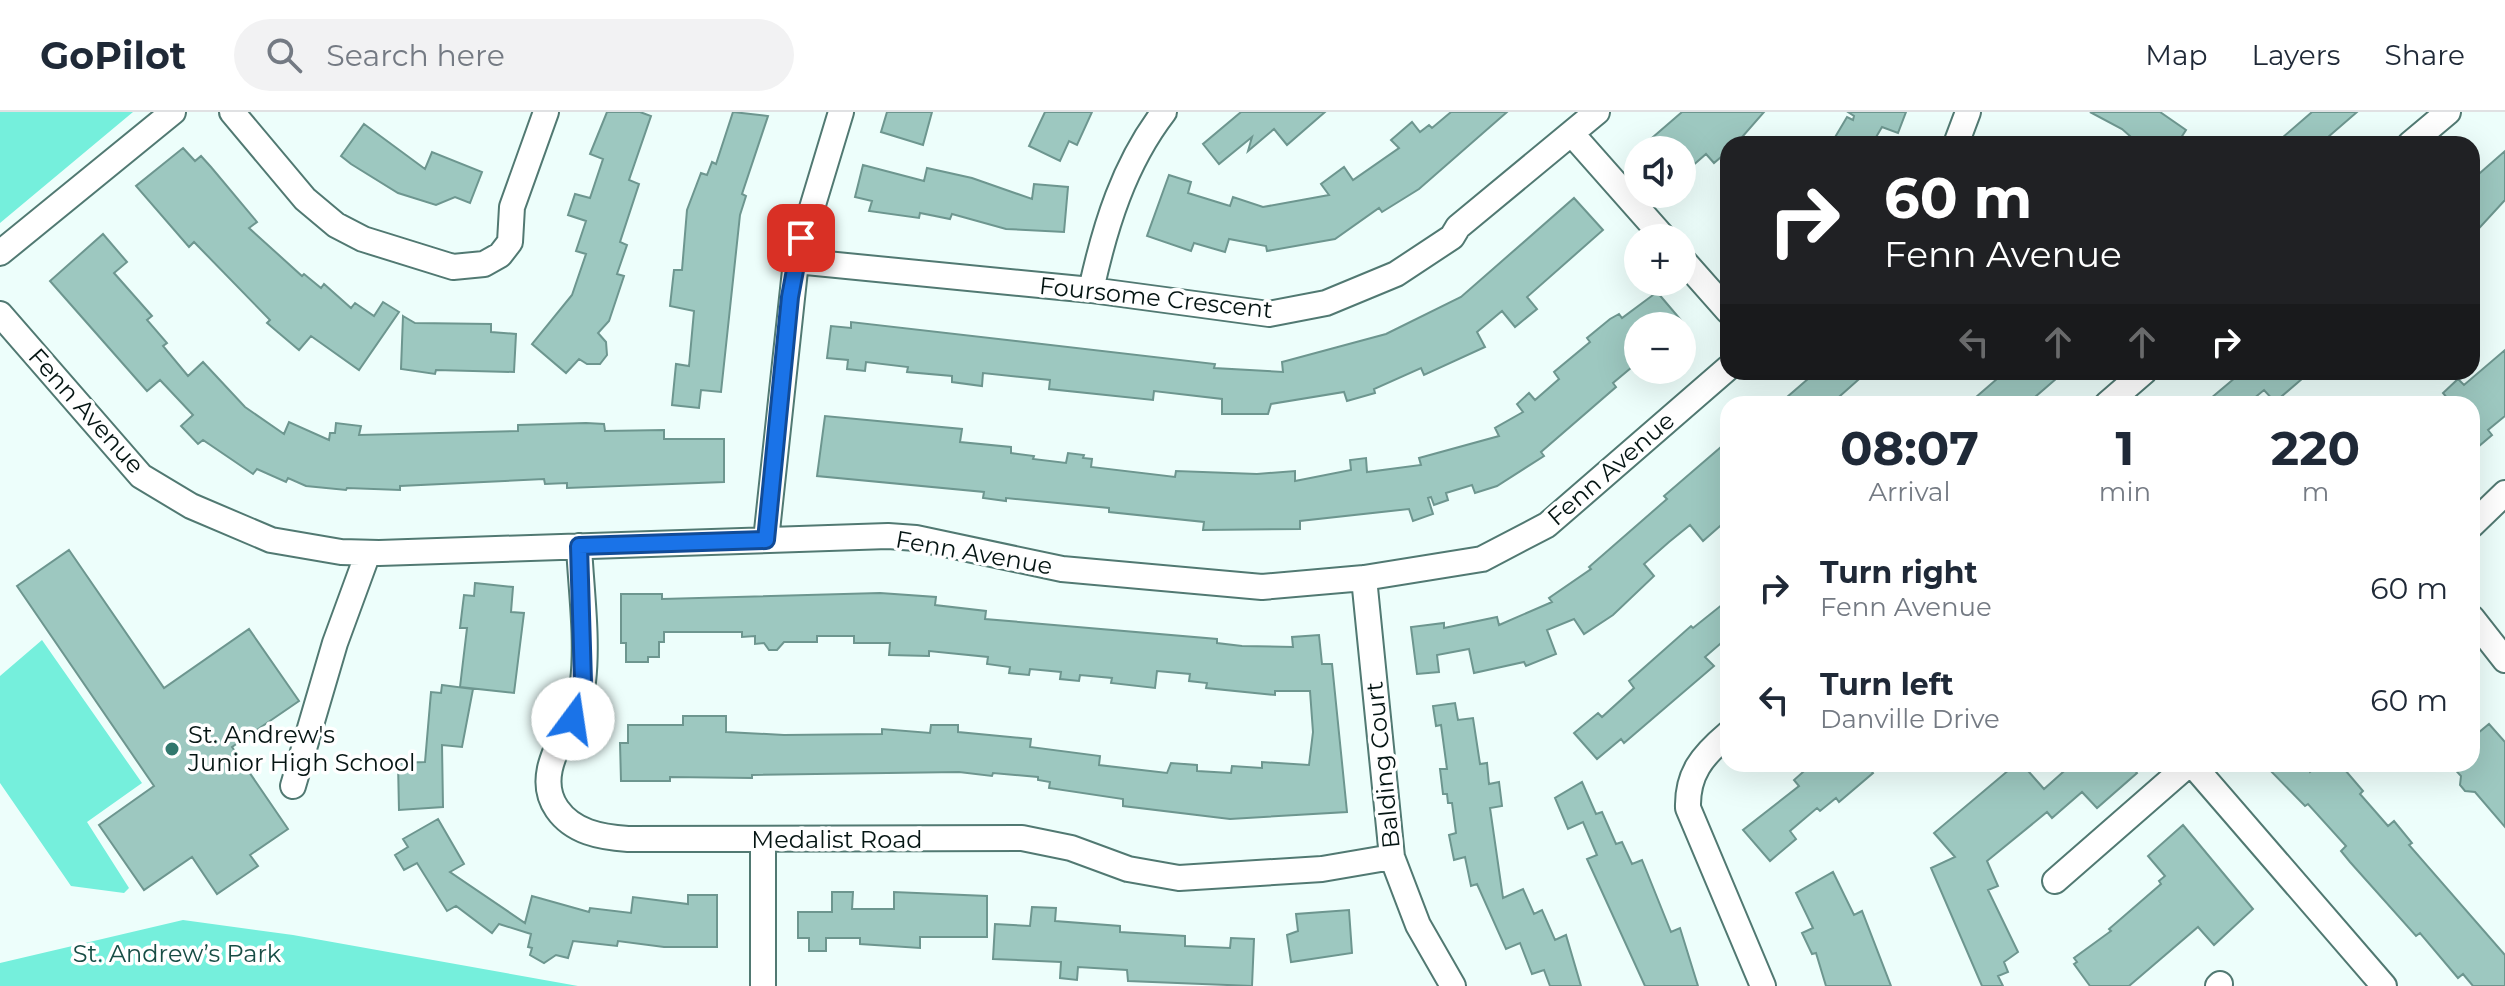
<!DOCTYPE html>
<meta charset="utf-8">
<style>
:root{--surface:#fff;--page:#f2f2f3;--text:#1f2937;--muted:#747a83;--line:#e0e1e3}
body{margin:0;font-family:Montserrat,sans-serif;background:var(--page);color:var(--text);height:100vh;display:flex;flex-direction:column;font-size:30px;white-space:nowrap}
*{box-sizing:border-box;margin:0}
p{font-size:26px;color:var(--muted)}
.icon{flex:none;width:44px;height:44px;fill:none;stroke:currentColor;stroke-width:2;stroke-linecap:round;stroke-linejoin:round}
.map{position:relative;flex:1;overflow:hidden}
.sheet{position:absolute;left:1720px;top:284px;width:760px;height:376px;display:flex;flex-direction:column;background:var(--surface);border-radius:24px;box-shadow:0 8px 32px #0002}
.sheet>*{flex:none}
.hud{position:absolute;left:1720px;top:24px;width:760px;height:244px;border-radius:24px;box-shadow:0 8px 32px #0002;background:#202124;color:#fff;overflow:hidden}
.tools{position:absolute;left:1624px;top:24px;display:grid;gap:16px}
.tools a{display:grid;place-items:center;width:72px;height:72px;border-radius:50%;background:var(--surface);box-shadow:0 8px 32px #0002;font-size:40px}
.pin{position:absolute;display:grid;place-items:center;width:68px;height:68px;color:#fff;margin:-34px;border-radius:16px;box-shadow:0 4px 12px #0006}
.me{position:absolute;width:88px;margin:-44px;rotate:14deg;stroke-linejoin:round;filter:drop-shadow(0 0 6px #0008)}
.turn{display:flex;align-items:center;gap:28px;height:168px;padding:0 32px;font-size:36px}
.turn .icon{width:104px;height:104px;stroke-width:2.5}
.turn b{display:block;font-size:56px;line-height:68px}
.lanes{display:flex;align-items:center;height:76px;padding:0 32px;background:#0003;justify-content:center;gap:40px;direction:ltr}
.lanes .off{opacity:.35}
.eta{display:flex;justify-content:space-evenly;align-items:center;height:136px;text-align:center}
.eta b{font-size:48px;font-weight:700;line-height:56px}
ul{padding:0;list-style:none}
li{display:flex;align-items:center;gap:24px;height:112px;padding:0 32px}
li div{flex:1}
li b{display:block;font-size:30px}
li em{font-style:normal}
header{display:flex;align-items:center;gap:48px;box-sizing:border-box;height:112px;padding:0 40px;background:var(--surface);border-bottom:2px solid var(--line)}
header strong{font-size:38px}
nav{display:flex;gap:44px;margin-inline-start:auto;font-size:28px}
.search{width:560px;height:72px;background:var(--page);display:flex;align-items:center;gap:20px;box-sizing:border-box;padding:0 28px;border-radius:44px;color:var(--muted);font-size:30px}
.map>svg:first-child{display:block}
.green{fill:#75efdc}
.building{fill:#9dc8c0;stroke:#6d968f;stroke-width:2}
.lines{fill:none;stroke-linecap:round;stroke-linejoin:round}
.minor-casing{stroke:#517972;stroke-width:28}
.minor{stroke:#fff;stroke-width:24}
.route-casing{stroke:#114b97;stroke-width:20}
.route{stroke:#1a73e8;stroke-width:14}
.poi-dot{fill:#31776d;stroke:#fff;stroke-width:3}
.labels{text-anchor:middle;stroke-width:7;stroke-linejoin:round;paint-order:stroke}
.street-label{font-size:24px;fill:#051513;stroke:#fff}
.poi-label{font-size:24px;fill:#051513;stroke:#fff;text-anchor:start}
.park-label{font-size:24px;fill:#174d45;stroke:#fff}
</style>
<header>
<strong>GoPilot</strong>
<div class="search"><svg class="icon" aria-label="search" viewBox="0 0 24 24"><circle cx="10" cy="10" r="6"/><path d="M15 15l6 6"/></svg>Search here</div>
<nav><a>Map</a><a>Layers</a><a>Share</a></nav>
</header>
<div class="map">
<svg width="2505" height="874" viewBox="0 0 2505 874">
<rect width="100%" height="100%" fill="#edfefb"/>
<path class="green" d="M0,0H133L0,111Z
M42,528L142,671L87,710L129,776L124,781L71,774L0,671V564Z
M183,808L293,823L578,874H0V851Z"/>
<path class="building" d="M607,0H640L651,4L629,68L639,72L620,130L627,133L617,162L624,164L609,209L598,221L606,230L607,243L600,252H587L579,247L566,261L532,232L572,183L586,142L576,139L586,109L568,103L575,82L590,86L603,47L590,42Z
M733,0L768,4L742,82L746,84L740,103L721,280L701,278L699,296L672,293L676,252L689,254L694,199L670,194L674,158H682L687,98L701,61L707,63L712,50L716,52Z
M887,0H932L923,33L881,20Z
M1045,0H1092L1077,33L1069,29L1060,49L1029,34Z
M1241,0H1325L1287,33L1274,17L1248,39L1252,25L1219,52L1203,32Z
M1451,0H1507L1419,77L1382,100L1379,96L1335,127L1267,139L1266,134L1229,127L1225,140L1194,131L1191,139L1147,124L1169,63L1191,70L1188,81L1230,94L1233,85L1263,95L1329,83L1321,72L1344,55L1353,68L1399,36L1391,28L1412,10L1420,20L1429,13L1432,16Z
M1682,0H1764L1736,32H1728V39L1714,51L1706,42L1682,63V38H1638Z
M1848,0H1906L1898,21L1882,15L1872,32H1831L1847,5L1853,8L1854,4Z
M2090,0H2160L2186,18L2177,32H2139L2122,17Z
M2312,0H2357L2320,32H2275Z
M364,12L425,57L432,40L482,60L470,91L455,85L436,93L398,81L351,52L341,44Z
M183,36L195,49L201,44L211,55L257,110L249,116L302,164L304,162L321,176L324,172L351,196L355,191L374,204L383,190L399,200L359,258L311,224L299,238L267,211L270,208L194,130L189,135L136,74Z
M2505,39V88L2472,124V68Z
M863,53L924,69L927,56L972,66L1032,87L1034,72L1068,75L1064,120L1006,117L952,102L950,107L920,101L919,106L869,99L872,89L855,85Z
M1574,86L1603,118L1527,185L1537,197L1515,215L1502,199L1477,220L1485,235L1424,263L1421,256L1374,277L1375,281L1347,289L1344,280L1271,292L1268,302H1222V287L1154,279L1153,288L1106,283L1049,277L1050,268L983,261L982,274L952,270V264L907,260L908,255L866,250L865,259L847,257L848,248L827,246L831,214L851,216V210L1215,252L1214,256L1283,260L1282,250L1386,222L1461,185Z
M103,122L127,150L114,161L152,204L147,208L167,231L163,234L188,264L203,250L245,295L284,322L289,310L329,328L330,321H335L336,311L361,314L359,323L518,319V313L586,311L604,312L605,319L664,318V327H724V370L567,376V371L545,372L544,367L400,374V378L347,376L346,378L306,374L288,366L286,370L257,357L253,362L203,328L198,332L181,314L193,303L160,268L147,279L50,169Z
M1657,180L1686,214H1638V250L1613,271L1616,275L1541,340L1544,344L1497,374L1475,381L1472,373L1446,381L1448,388L1434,393L1431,385L1428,386L1433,402L1413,409L1409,397L1300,409V417L1203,418L1204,410L1109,400V396L1006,386V389L983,386L984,380L817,364L825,304L962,317L960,330L1011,335V341L1034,344L1033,347L1066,351L1068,341L1084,343L1083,346L1092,347L1091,355L1175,365L1176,359L1257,362L1295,359V369L1351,358L1350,348L1366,346L1367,360L1421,353L1419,346L1499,324L1495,316L1523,300L1517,292L1529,281L1535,288L1559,267L1554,260L1590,230L1587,226L1610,207L1619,202L1622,206Z
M403,204L415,211L491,212V220L516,222L514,260L436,258L435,262L401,257Z
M2505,238V304L2488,318L2492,323L2472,340V292H2442L2448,287L2443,281L2458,267L2464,273Z
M1816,260H1867L1831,292H1779Z
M2005,260H2064L2027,292H1968Z
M2242,260H2310L2275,290L2264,278L2247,292H2204Z
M1728,329V407L1703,429L1690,413L1669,430L1644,452L1654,464L1613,503L1584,522L1574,507L1547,518L1556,542L1526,554L1524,550L1474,561L1469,537L1437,543L1439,560L1417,562L1411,515L1444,511V516L1497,505L1499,513L1552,490L1549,486L1591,457L1589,455L1667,387L1664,384Z
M69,438L164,576L249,517L299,589L232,635L288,717L250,743L258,754L217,782L192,745L144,778L99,713L154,674L17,474Z
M475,471L513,475L511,500L524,501L514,581L460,575L467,516H460L464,483L474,484Z
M880,481L936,485L935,493L986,499L985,507L1217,527V531L1242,534L1293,535L1292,525L1319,523L1322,552H1332L1347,700L1230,707L1123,694V687L1049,676L1050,670L1038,668V665L993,661L992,664L959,660L752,663V666L670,665V669H621L620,631H628V613H683V604H726V620L784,623L882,622V617L930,621L931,613H958V620L1031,627L1030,635L1100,644L1099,653L1167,661L1171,651L1197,653V659L1231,661L1232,654L1262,656V650L1309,653L1313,620L1310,579H1275V583L1206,576L1207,571L1189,569L1190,562L1157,559L1155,576L1111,571L1112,566L1080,563L1079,569L1060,567L1061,560L1030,557L1029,563L1009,561L1010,555L987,552L988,545L929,539V544L889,543L890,531H854V524H817V530H784L777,538H769L764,531L755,532V524L742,525V520H664V530H659V545H648V550H626V531H621V482H662V487Z
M1728,488V525L1705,545L1714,554L1624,631L1621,627L1597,647L1574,621L1598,601L1602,605L1634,576L1629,569L1691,514L1693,516Z
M442,573L473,577L462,635L442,633L443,695L399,698L398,651L425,650L431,580L441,581Z
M1455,591L1458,608L1473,606L1480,652L1487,651L1489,672L1499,670L1502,694L1490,696L1503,786L1523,777L1534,802L1542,798L1555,828L1566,823L1581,874H1550L1544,858L1532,862L1520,831L1506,837L1477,772L1471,774L1465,745L1454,748L1449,723L1456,721L1452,691H1448L1447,682H1443L1440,657H1447L1441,613L1436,614L1433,594Z
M2489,612L2505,630V715L2475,680L2465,679L2460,673L2461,664L2450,652H2472V626Z
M1812,652H1866L1873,661L1839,690L1836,686L1820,699L1817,696L1790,719L1796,727L1770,749L1743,718L1799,674L1794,668Z
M2016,652H2022L2044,677L2072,652H2130L2137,661L2097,696L2082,680L2052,706L2047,700L1987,749L1998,774L1988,778L2018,840L2004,850L2008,860L1998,864L2003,874H1982L1931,756L1955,745L1934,721Z
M2264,652H2306L2310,660L2319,652H2340L2363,679L2360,682L2388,714L2394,709L2412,731L2409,733L2505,843V874H2473L2463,862L2458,866L2420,821L2416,824L2350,750L2341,739L2346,734L2308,692L2305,694Z
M1582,670L1596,702L1602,700L1616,732L1622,730L1632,752L1642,748L1671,820L1680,816L1698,874H1645L1587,747L1597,743L1583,710L1568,717L1555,686Z
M438,707L464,752L450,760L525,811L532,784L589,800L590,796L631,801L633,785L688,792V783H717V835H664L618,829L617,834L573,829L568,846L556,843L544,851L530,843L532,836L528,835L531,822L499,812L492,821L456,794L447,799L417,751L404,758L395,743L408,735L403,727Z
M2183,713L2253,797L2214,833L2198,815L2129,874H2090L2074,852L2077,850L2074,846L2111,819L2109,817L2161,772L2159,769L2165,764L2148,744Z
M1833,760L1854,803L1862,799L1891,874H1826L1816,841L1812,842L1802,821L1813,816L1796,781Z
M832,780H853L852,797H894V780L987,784V825H920V836L860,832V826H826V839H809V826H798V800H832Z
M1032,795L1056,796L1055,809L1120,814V820L1185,824V834L1230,836L1231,826L1254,827L1252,874L1128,869L1127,858L1078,855L1077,868L1060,866L1061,850L993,847L995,812L1030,814Z
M1349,798L1352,841L1291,850L1287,823L1298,819L1296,802Z"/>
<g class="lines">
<defs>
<path id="minor" d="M232,0L305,87L336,113L363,127L453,155L484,152L500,143L510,130L512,95L546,0
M1572,22L1664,126
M1956,32L1968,0
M2410,32L2448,0
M0,141L173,0
M1682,147L1728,199
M796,149L1091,178L1269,202L1326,191L1396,162L1452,125L1458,115L1597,0
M1091,178C1105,114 1124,52 1164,0
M0,202L141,364L191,394L271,428L341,440L379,441L888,424L916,426L1062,457L1262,475L1364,466L1482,447L1547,413L1728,256
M2107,292L2144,260
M2472,413L2505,381
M766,428L796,149L841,0
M579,434C581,477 588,526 583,570C578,611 529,657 557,697C573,720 600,725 628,727L1022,726L1071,736L1128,757L1179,766L1322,757L1392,745
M1364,466L1392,745L1418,813L1453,874
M2472,506L2505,548
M1728,622C1702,644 1687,662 1688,696L1763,874
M2192,652L2384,874
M293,674L335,531L368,441
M2055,769L2189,652
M763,874V729
M2218,874L2220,872"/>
</defs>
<use href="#minor" class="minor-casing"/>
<use href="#minor" class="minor"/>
</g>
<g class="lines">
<defs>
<path id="route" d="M573,607L583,570L579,434L766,428L790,185L801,126"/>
</defs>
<use href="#route" class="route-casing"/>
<use href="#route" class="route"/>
</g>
<circle class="poi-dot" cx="172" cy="637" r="8"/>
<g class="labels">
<g class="street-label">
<text transform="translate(1156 186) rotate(6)" y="8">Foursome Crescent</text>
<text transform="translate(86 299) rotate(48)" y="8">Fenn Avenue</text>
<text transform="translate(1611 357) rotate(-41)" y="8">Fenn Avenue</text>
<text transform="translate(974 441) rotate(10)" y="8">Fenn Avenue</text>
<text transform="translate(1383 653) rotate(-96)" y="8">Balding Court</text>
<text x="837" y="736">Medalist Road</text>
</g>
<g class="poi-label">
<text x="188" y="631">St. Andrew's<tspan x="188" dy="28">Junior High School</tspan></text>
</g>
<g class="park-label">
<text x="177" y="850">St. Andrew’s Park</text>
</g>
</g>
</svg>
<div class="tools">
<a><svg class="icon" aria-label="sound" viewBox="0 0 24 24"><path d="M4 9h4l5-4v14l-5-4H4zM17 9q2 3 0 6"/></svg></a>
<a>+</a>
<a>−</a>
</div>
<div class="pin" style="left:801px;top:126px;background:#d93025"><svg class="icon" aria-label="arrive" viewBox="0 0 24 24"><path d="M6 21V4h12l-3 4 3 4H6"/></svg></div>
<svg class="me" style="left:573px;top:607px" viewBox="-20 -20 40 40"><circle r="19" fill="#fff"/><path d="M0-13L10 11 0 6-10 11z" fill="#1a73e8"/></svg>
<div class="hud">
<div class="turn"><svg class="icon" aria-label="right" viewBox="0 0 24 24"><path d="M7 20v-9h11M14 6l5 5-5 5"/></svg><div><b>60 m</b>Fenn Avenue</div></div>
<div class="lanes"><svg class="icon off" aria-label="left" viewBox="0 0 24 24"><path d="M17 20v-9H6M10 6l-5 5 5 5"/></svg><svg class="icon off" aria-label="ahead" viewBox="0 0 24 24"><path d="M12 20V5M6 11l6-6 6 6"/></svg><svg class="icon off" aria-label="ahead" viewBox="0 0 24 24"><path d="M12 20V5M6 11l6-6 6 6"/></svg><svg class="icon" aria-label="right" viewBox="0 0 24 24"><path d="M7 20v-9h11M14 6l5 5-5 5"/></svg></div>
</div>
<section class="sheet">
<div class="eta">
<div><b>08:07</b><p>Arrival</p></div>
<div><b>1</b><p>min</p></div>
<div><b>220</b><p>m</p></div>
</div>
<ul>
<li><svg class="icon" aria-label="right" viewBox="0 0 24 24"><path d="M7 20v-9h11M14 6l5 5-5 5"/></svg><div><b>Turn right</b><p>Fenn Avenue</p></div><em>60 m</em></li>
<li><svg class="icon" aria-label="left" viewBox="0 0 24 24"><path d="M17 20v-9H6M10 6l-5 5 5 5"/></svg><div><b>Turn left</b><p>Danville Drive</p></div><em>60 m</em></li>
</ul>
</section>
</div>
